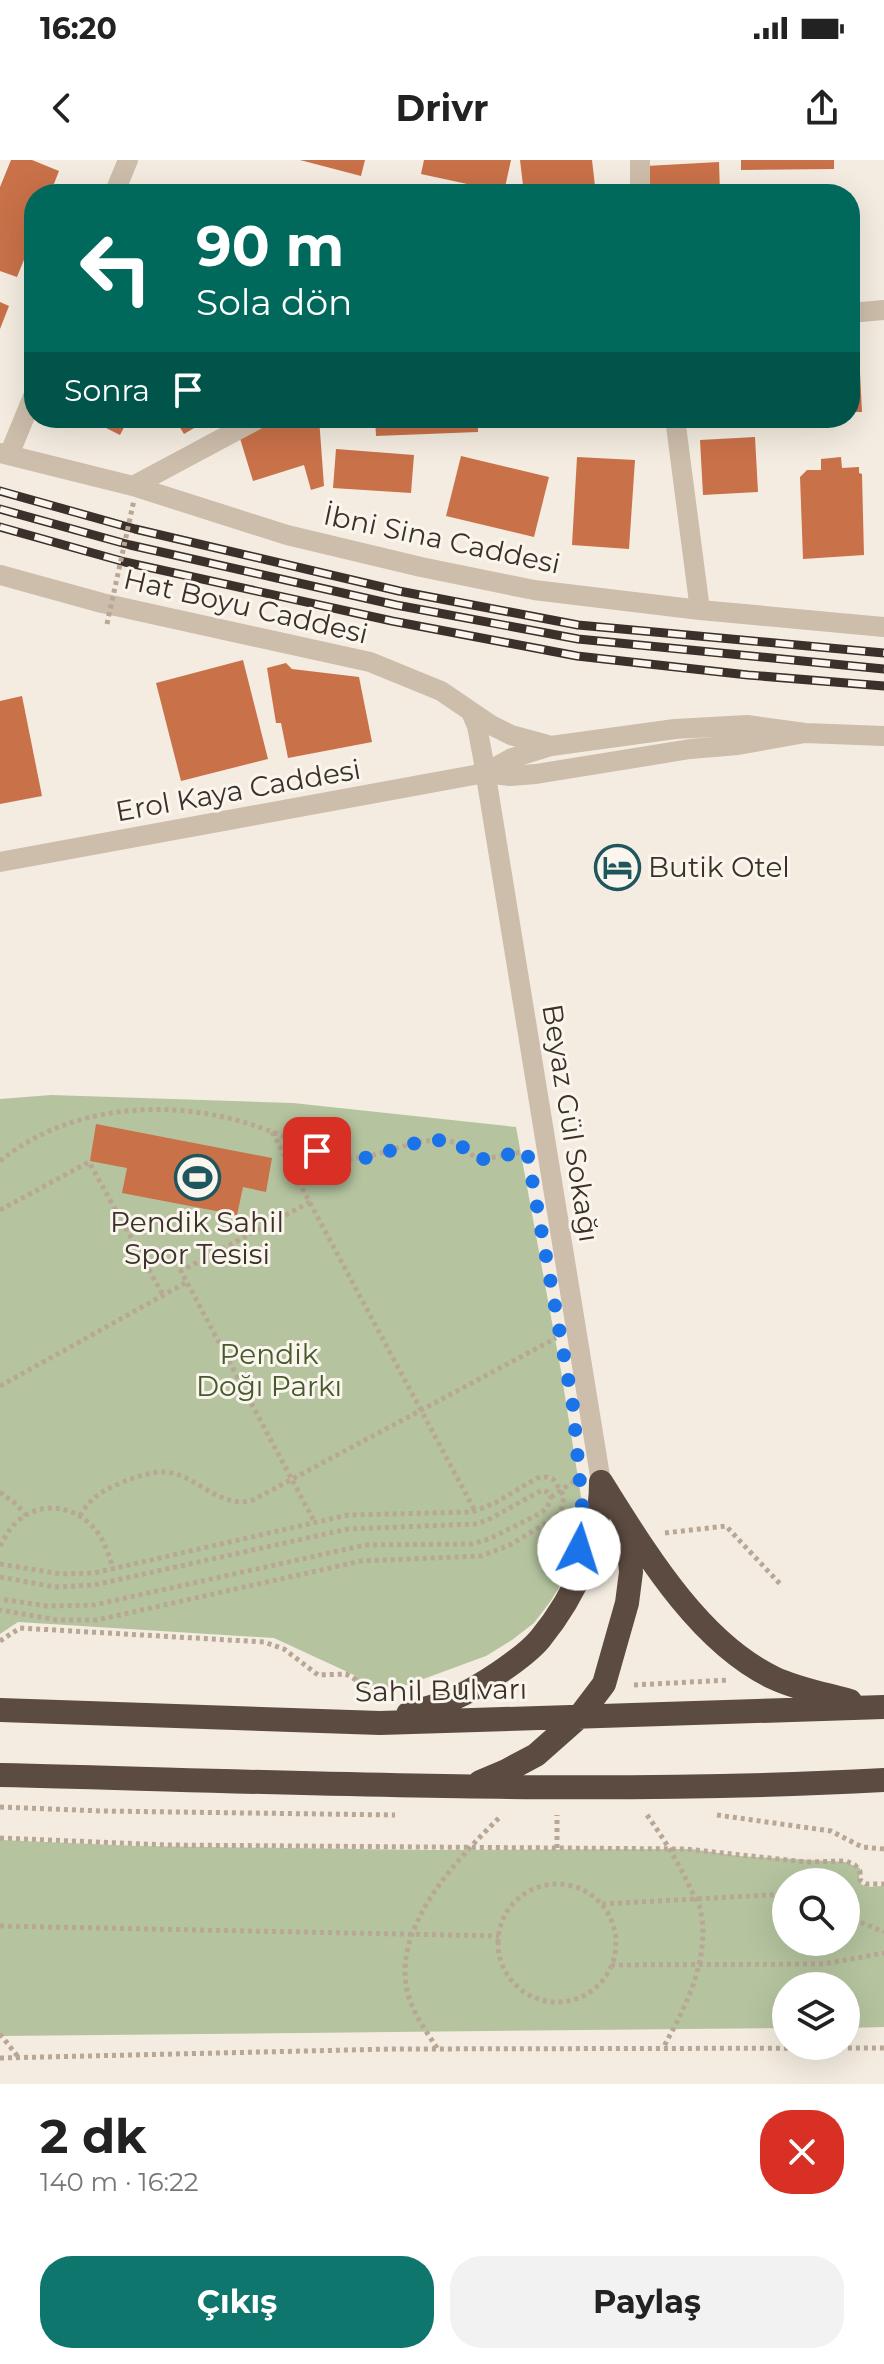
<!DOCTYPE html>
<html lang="tr">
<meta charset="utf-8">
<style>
:root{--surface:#fff;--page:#f2f2f2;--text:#222;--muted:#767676;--accent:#0f766e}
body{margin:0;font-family:Montserrat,sans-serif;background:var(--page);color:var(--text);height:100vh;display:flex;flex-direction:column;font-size:30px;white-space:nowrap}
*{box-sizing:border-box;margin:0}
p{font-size:26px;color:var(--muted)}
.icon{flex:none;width:44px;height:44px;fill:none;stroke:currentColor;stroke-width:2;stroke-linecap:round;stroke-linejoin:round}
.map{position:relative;height:1924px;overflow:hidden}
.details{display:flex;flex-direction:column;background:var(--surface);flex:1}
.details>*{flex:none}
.guide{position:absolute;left:24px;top:24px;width:836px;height:244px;border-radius:32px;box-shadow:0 8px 32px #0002;background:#00695c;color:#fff;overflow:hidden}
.buttons{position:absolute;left:772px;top:1708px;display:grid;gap:16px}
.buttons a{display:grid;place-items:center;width:88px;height:88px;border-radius:50%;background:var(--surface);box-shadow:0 8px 32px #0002;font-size:40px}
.pin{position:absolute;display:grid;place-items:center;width:68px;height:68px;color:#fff;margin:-34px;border-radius:16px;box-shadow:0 4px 12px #0006}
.me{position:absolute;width:88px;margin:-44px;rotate:5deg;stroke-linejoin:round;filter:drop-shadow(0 0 6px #0008)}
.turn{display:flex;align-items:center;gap:28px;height:168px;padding:0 40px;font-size:36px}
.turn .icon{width:104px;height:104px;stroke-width:2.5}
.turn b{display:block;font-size:56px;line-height:68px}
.then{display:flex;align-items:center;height:76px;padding:0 40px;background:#0003;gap:16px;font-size:30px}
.round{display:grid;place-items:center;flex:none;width:84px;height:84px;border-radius:32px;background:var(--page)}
.summary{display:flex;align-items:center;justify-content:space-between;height:136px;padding:0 40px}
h1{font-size:48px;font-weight:700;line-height:60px}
.action{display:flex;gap:16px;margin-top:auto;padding:16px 40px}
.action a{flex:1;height:92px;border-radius:32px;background:var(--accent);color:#fff;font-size:32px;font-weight:700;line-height:92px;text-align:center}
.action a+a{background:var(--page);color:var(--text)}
.status{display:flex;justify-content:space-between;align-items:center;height:56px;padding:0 40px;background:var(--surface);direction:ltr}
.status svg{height:22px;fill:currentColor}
header{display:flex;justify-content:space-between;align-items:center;height:104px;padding:0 40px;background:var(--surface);font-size:36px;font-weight:700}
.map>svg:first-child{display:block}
.green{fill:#b5c49f;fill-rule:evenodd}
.building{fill:#c97149}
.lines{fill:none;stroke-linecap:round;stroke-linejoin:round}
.path{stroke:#b9a795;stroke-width:5;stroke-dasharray:4 4;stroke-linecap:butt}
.minor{stroke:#cdbdab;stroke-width:20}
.highway{stroke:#5c4b41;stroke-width:24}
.rail-casing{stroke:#3b312a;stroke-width:9}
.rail{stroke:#fbf6ed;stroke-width:6;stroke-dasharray:18;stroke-linecap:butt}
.path-bridge{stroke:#b9a795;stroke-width:5;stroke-dasharray:4 4;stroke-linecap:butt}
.route{stroke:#1a73e8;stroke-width:14;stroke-dasharray:0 25.2}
.labels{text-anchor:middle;stroke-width:6;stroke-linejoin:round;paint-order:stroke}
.street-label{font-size:28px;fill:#3b312a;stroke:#fbf6ed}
.poi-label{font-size:28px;fill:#3b312a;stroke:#fbf6ed;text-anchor:start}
.park-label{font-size:28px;fill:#465a2d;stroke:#fbf6ed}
</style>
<div class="status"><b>16:20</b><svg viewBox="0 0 49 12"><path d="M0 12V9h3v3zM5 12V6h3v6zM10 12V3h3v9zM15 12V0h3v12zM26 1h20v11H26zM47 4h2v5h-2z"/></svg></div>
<header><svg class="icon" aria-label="back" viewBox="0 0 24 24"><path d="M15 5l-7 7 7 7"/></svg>Drivr<svg class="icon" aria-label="share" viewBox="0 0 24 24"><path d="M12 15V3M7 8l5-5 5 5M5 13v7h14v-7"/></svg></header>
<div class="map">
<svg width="884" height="1924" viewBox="0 0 884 1924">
<rect width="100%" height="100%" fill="#f4ece0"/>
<path class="green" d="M51,935L293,943L516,967L561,1211L582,1343L581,1370L575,1393L565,1418L550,1442L534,1463L512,1480L486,1496L396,1529L359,1528L354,1515L274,1478L18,1462L0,1474V939Z
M0,1680L137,1686L427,1690L692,1689L738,1696L845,1702L860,1708C861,1712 859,1715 859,1719C860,1730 877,1726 884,1726V1867L846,1868V1826H786V1868L0,1876ZM786,1722H846V1782H786Z"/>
<path class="building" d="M11,0H32L59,11L50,34H34V75L17,117L0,111V27Z
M300,0H365L361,16Z
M424,0H511L504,32L421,14Z
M520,0H592L595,26L562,30V34H524Z
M741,0H834V9L741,10Z
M719,2L720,34H647L646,6Z
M854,48L856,99H850V49Z
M0,142L9,146L0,169Z
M858,172L862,252H850V173Z
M86,258H129L120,275Z
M174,258H211L184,274Z
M294,258H319L324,326L311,330L304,305L253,321L239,275Z
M375,258H521V262L478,264V272L376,276Z
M755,277L758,332L703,335L700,280Z
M336,289L414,295L411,333L333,328Z
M461,296L549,317L534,377L446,356Z
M577,297L635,300L629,389L572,385Z
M841,297L842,308L859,307V313L862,314L864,395L803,399L800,317L807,310H821V299Z
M243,500L268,599L181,621L156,523Z
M286,503L292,509L359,517L372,582L288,598L281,563H276L267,508Z
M22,536L42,636L0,644V541Z
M96,964L272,998L266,1032L243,1027L237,1055L122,1033L127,1008L90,1001Z"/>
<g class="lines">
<path class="path" d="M272,972L475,1351
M0,1001C69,945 167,938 250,964C279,973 307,987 335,998C374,1005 415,972 453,982C462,985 471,994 478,1000L522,992
M310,1042L181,1111L315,1363
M0,1050L89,1002L163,1135
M0,1226L187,1122
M0,1332L16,1344L26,1355
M551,1337L576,1320
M80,1356C90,1337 104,1330 123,1322C136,1317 152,1311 166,1312C197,1315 220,1350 253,1340L556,1178
M665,1373L726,1366L782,1426
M0,1386C5,1377 10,1367 19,1360C44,1339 79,1347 98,1373C105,1383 109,1396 113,1408
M0,1404L61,1414L94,1413L348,1355L472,1352L495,1343L537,1318L547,1317L553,1319L564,1336L561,1351L556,1357L510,1385L481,1396L361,1401L97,1460H57L0,1450
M0,1417L55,1427L94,1425L348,1369L475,1364L488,1360L542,1330L548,1332L551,1337L547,1348L541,1353L489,1379L472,1384L365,1385L94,1445L47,1446L0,1439
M0,1481L20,1468L264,1482L284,1489L318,1515L346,1514L356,1520L367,1533L397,1529
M634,1525L729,1520
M0,1647L102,1651L395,1655
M647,1655C664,1679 679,1703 691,1730C695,1737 700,1745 701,1753C710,1800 685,1848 663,1888
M717,1655L831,1671L862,1687L884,1689
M0,1678L167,1685L686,1689L806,1702L846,1701L855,1705L860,1711V1720L866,1724H884
M557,1688V1655
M498 1783a59 59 0 1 1 118 0a59 59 0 1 1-118 0Z
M602,1744L786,1734
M846,1756L884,1772
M0,1766L499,1776
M611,1805L824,1804L884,1793
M0,1874L19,1898
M437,1888C426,1871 413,1853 408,1834C390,1768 458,1698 501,1656
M0,1898L392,1889L884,1888"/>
<path class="minor" d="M640,0V34
M114,34L128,0
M850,153L884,150
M675,258L700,450
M0,293L133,326L287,375L421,407L534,430L700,450L884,467
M9,295L34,234
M133,326L260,258
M0,415L102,443L370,502L441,531L491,565L511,575L551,586
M471,552L477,566L483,598L601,1322
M485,613L512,598L551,586L675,569L747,565L805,573L884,576
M0,702L485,613L510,616L536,614L690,589L738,585L805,573"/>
<path class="highway" d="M601,1322C644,1390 698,1482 774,1518C797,1529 825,1534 850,1541
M0,1550L380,1563L884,1547
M408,1554C423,1549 440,1545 455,1538C479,1527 523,1499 540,1479C576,1435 601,1379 601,1322
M0,1615C294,1622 590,1636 884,1620
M480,1622L506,1611L536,1595L579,1557L604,1524L627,1443L631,1412L627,1365"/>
<defs>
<path id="rail" d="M0,331L135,369L399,431L578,465L884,493
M0,349L130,385L396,445L578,479L884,509
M0,367L125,402L392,461L577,496L748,515L884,526"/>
</defs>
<use href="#rail" class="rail-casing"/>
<use href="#rail" class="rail"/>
<path class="path-bridge" d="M107,464L134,340"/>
</g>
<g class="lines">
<path class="route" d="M317,991C327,995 337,1000 347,1000C382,1000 418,973 452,982C462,985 471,993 478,1000L527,991L573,1246L584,1367L579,1389"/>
</g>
<defs>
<symbol id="hotel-ring" viewBox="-11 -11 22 22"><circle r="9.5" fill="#fbf6ed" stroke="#1e565e" stroke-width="1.5"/><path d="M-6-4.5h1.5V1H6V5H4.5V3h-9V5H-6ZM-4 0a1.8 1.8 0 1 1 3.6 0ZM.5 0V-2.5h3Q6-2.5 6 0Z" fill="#1e565e"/></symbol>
<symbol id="stadium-ring" viewBox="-11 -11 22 22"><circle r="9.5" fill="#fbf6ed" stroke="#1e565e" stroke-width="1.5"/><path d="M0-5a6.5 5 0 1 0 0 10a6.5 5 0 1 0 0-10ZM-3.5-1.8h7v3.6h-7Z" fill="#1e565e"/></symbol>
</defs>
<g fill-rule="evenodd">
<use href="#hotel-ring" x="592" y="682" width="51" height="51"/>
<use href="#stadium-ring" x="172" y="992" width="51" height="51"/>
</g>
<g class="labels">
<g class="street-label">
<text transform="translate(442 379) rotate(12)" y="10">İbni Sina Caddesi</text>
<text transform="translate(246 446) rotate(13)" y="10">Hat Boyu Caddesi</text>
<text transform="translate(238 630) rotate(-10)" y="10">Erol Kaya Caddesi</text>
<text transform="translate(571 963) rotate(81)" y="10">Beyaz Gül Sokağı</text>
<text transform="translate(441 1530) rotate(-1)" y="10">Sahil Bulvarı</text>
</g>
<g class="poi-label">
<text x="648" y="717">Butik Otel</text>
<text x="197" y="1072" text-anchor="middle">Pendik Sahil<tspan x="197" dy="32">Spor Tesisi</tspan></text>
</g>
<g class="park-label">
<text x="269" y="1204">Pendik<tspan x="269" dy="32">Doğı Parkı</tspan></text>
</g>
</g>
</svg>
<div class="buttons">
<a><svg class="icon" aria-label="search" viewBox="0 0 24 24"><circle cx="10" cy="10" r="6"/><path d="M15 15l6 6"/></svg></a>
<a><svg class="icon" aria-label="layers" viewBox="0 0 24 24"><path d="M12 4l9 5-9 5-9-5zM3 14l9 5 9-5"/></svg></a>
</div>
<div class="pin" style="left:317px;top:991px;background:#d93025"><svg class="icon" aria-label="arrive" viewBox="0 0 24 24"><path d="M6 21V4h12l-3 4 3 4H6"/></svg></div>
<svg class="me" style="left:579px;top:1389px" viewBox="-20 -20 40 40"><circle r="19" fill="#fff"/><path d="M0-13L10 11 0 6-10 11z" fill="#1a73e8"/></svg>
<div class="guide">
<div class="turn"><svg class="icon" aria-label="left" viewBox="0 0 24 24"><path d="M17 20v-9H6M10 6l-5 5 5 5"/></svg><div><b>90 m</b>Sola dön</div></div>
<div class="then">Sonra<svg class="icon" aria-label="arrive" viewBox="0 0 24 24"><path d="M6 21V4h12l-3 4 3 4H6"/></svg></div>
</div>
</div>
<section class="details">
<div class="summary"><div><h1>2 dk</h1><p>140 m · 16:22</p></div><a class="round" style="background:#d93025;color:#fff"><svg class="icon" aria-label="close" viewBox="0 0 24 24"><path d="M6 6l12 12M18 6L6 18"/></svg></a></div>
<div class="action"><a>Çıkış</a><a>Paylaş</a></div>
</section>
